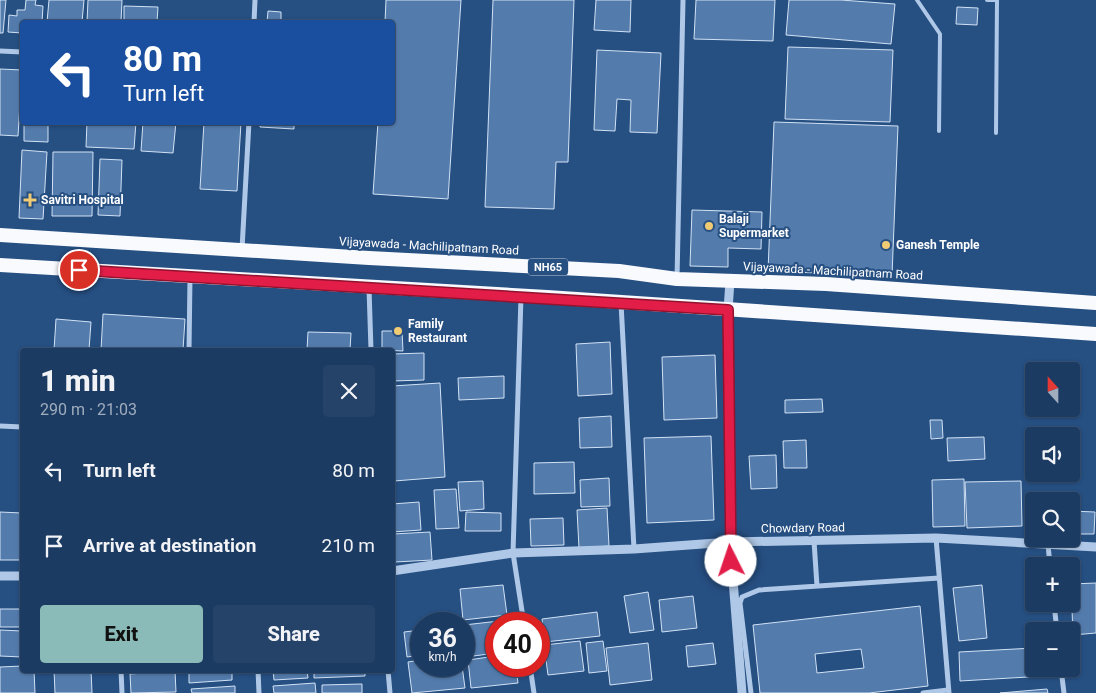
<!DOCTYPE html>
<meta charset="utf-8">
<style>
:root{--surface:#1c3b62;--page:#254268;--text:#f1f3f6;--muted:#a0adbe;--line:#3a5577;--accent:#8bbbb9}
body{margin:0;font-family:Roboto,sans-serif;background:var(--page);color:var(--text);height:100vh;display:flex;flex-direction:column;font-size:19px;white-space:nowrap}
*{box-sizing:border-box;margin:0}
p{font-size:16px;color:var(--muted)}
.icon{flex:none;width:28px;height:28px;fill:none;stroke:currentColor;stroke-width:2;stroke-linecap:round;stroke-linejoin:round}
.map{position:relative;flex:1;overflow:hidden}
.drawer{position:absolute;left:20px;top:348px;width:375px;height:325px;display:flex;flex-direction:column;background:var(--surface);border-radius:5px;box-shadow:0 1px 4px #0004,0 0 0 1px var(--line)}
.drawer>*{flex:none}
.guide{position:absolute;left:20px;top:20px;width:375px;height:105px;border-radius:5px;box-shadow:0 1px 4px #0004,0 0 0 1px var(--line);background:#1a4fa0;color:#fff;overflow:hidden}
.needle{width:32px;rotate:339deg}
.buttons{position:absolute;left:1025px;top:362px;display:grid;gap:10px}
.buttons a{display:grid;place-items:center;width:55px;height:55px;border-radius:5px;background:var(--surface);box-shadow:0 1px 4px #0004,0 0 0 1px var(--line);font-size:25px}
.speed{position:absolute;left:410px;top:612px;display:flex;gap:10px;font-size:25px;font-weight:700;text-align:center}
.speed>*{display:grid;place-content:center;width:65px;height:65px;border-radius:50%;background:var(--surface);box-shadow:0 1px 4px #0004,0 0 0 1px var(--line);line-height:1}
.speed small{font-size:12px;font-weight:400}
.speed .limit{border:8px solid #d22;background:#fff;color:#111}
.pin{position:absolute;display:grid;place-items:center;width:42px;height:42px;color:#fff;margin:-21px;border:2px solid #fff;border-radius:50%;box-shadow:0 1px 5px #0007}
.me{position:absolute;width:55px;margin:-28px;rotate:356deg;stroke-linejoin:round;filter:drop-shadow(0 0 4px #0008)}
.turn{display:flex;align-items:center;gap:18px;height:105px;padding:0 20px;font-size:22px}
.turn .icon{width:65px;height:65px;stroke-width:2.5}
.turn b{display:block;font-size:35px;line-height:42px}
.round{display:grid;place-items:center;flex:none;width:52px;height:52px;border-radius:5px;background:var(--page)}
.overview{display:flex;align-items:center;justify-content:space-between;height:85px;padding:0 20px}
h1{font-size:30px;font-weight:800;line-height:38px}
.primary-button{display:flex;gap:10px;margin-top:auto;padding:10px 20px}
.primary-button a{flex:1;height:58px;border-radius:5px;background:var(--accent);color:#111;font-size:20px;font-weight:800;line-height:58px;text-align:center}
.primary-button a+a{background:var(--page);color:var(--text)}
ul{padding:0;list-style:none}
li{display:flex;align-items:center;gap:15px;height:75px;padding:0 20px}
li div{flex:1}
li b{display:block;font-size:19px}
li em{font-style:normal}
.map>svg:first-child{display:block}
.building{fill:#537bac;stroke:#d2e2f5;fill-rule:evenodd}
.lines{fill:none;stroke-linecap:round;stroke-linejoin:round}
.service{stroke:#afc8e7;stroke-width:4}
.minor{stroke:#afc8e7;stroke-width:5}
.tertiary{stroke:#afc8e7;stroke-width:9}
.trunk{stroke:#f8fafe;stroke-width:14}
.route-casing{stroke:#92132f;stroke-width:12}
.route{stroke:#e11d48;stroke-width:9}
.poi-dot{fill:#f0cb74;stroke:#264f82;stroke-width:2}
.labels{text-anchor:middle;stroke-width:4;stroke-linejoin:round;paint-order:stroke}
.shield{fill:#264f82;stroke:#becada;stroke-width:1}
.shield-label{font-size:11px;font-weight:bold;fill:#fff}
.poi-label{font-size:12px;font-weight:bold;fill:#fff;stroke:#264f82;text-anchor:start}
.street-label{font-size:12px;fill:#fff;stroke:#264f82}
</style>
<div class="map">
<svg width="1096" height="693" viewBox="0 0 1096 693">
<rect width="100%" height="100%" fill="#264f82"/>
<path class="building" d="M0,0H6L3,33H0Z
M26,0H36L35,5L43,6L42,22H22V33L8,32L9,15L17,16V10H25Z
M49,0H84L82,22H47Z
M88,0H122L121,22H87Z
M386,0H461L448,199L373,194L378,122H392V22H385Z
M493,0H574L568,162H556L554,209L485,207Z
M596,0H631L630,32L594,30Z
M696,0H775L773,41L694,39Z
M789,0H841L895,4L891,44L786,35Z
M124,6L158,7L157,22H124Z
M957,7L978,8L977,25L956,24Z
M268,11L281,12V22H267Z
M788,47L893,50L890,122L785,119Z
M597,50L661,53L657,133L630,132L631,100L617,99L615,131L594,130Z
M0,69L22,70L18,136L0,135Z
M24,122H48V142L24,141Z
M87,122H136L134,149L86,147Z
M143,122H176L173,153L141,151Z
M204,122H241L237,191L200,189Z
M260,122H294V129L260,127Z
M774,122L898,126L892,276L768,271Z
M22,150L47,152L43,219L19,218Z
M53,152H93L92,216H52Z
M100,159L122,160L120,216L98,215Z
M692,210L762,212L761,249L728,248V267L690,266Z
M103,314L185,319L183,350H101Z
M56,319L91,322L89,350H54Z
M382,331H402L403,351L382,350Z
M308,332L351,333L350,350H307Z
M610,342L612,394L578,396L576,344Z
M424,353V380L392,381V354Z
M715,355L717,418L664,420L662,357Z
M504,376V398L459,400L458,378Z
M440,383L445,477L394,481L392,386Z
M822,399L823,412L785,413V400Z
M611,416L612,447L580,448L579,418Z
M930,420H942L943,438L931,439Z
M711,436L714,520L647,523L644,438Z
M984,437L985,459L948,461L947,438Z
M806,440L807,468H784L783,441Z
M776,455L777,488L751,489L749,456Z
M574,462L575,493L534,494V463Z
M609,478L610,506L581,507L580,480Z
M964,479L965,526L933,527L932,480Z
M483,481L484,509L460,511L458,482Z
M1021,481L1022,526L967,528L965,482Z
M456,489L459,528L436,529L434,490Z
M419,502L421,530L392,532V504Z
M607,508L609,546L579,548L577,510Z
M1071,511L1095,512L1094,534H1071Z
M0,512L22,513V560H0Z
M466,512L501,513V531H465Z
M563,518L564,545L531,546L530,519Z
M430,532L432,560L395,562L393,534Z
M1096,583V633L1073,635L1071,584Z
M503,585L507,615L463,620L460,589Z
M982,585L987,638L959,641L953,588Z
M648,592L654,630L630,633L624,596Z
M693,596L697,628L662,632L659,600Z
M920,606L928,686L869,693H760L753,625ZM861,649L864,668L817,673L815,654Z
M0,609H22V627H0Z
M597,612L600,636L545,642L542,619Z
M508,620V624H496V653L466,657L464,625Z
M0,630L22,631V657L0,656Z
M421,630V655L407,657L404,632Z
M580,641L584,671L548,675L544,645Z
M603,641L607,671L589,673L586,643Z
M648,643L652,680L610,685L606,648Z
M713,643L716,664L688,667L686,646Z
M1034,648V669H1045V676L960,681L959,652Z
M496,656V666H516L518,683L471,688L468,660Z
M421,660V666H462L465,688L412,693L408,662Z
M22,666V670H34L35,693H0V667Z
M54,670H91L92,693H55Z
M189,670H232V680L189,683Z
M273,670H307L308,678L274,680Z
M314,670H365V676L314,678Z
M175,671L176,692L131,693L130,674Z
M315,683L316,693H274L273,686Z
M362,684V693H322V685Z
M235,686V693H192L191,689Z
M1047,689L1048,693H1000Z"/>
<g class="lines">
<path class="service" d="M917,0L940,34L939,131
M987,0H997L996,133"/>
<path class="minor" d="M254,22L255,0
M0,51L22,52
M242,249L249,122
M677,279L683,0
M369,288L371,350
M521,297L513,553L524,624
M621,303L634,549
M189,350L190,278
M0,426L22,427
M936,538L949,693
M814,541L817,586
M1048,544L1050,566
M1054,604L1057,631
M530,666L534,693
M1061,669L1064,693
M121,670L122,693
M258,670L259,693
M388,670L390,693
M751,693L740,603L742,597L759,590L939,578
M923,693L948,690"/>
<path class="tertiary" d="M730,281L728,310L730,542L742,693
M392,571L513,553L634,549L730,542L936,538L1096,547
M0,576H22"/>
<path class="trunk" d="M0,235L369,258L619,271L677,279L826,284L1096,303
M0,265L547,297L1096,334"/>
</g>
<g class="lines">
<defs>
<path id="route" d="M79,270L728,310L731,561"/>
</defs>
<use href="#route" class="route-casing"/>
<use href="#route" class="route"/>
</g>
<g class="poi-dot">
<path d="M27.5 192.5h5v5h5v5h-5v5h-5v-5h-5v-5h5z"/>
<circle cx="709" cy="226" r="5"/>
<circle cx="886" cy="245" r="5"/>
<circle cx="398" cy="331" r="5"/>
</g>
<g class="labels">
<rect class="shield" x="528" y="258.5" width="40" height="17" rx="4"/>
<g class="shield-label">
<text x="548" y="271">NH65</text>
</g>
<g class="poi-label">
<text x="41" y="204">Savitri Hospital</text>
<text x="719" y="223">Balaji<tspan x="719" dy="14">Supermarket</tspan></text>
<text x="896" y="249">Ganesh Temple</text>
<text x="408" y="328">Family<tspan x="408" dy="14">Restaurant</tspan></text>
</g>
<g class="street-label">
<text transform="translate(429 246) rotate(3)" y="4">Vijayawada - Machilipatnam Road</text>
<text transform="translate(833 271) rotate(3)" y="4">Vijayawada - Machilipatnam Road</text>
<text transform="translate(803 528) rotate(-1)" y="4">Chowdary Road</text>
</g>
</g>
</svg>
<div class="buttons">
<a><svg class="needle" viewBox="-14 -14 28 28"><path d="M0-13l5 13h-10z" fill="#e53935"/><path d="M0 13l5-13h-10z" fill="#a0adbe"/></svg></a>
<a><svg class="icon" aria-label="sound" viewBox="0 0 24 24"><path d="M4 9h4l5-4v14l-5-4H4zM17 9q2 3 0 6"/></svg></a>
<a><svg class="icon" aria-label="search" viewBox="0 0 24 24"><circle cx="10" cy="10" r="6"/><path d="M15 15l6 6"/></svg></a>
<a>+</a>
<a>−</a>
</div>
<div class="speed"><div>36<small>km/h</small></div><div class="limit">40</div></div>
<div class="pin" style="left:79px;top:270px;background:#d93025"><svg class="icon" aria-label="arrive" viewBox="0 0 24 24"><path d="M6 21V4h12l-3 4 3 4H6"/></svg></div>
<svg class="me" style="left:731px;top:561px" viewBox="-20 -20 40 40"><circle r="19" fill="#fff"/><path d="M0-13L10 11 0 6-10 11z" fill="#e11d48"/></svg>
<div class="guide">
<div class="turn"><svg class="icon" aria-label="left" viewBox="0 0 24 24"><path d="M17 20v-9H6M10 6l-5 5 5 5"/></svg><div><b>80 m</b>Turn left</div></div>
</div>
<section class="drawer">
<div class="overview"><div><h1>1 min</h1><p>290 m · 21:03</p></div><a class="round"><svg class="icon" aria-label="close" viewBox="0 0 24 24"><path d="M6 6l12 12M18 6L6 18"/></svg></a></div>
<ul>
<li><svg class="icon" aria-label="left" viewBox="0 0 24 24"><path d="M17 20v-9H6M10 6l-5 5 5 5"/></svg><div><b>Turn left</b></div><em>80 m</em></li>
<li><svg class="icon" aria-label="arrive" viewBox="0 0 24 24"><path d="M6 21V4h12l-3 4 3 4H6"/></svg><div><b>Arrive at destination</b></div><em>210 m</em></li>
</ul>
<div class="primary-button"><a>Exit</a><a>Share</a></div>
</section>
</div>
